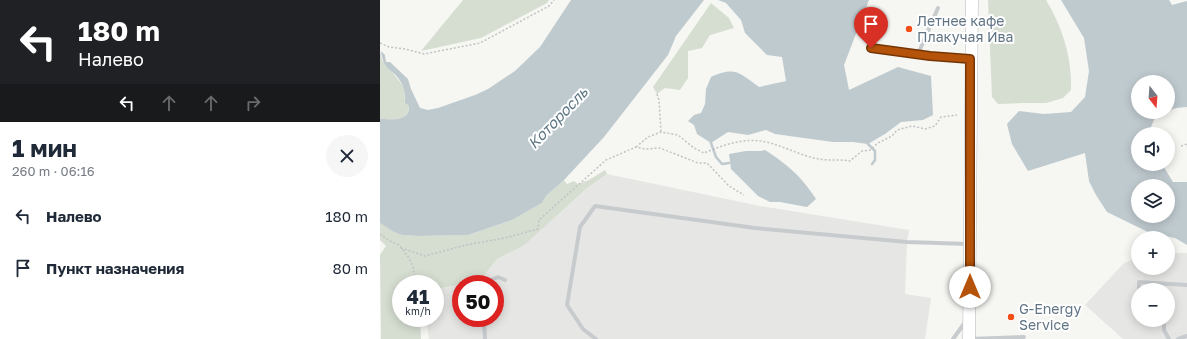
<!DOCTYPE html>
<html lang="ru">
<meta charset="utf-8">
<style>
:root{--surface:#fff;--page:#f6f6f7;--text:#1f2937;--muted:#747a83}
body{margin:0;font-family:"Golos Text",sans-serif;background:var(--page);color:var(--text);height:100vh;display:flex;flex-direction:column;font-size:15px;white-space:nowrap}
*{box-sizing:border-box;margin:0}
p{font-size:13px;color:var(--muted)}
.icon{flex:none;width:22px;height:22px;fill:none;stroke:currentColor;stroke-width:2;stroke-linecap:round;stroke-linejoin:round}
.map{position:relative;flex:1;overflow:hidden}
.sheet{display:flex;flex-direction:column;background:var(--surface);width:380px}
.sheet>*{flex:none}
.hud{background:#202124;color:#fff;overflow:hidden}
.needle{width:26px;rotate:163deg}
.buttons{position:absolute;left:751px;top:75px;display:grid;gap:8px}
.buttons a{display:grid;place-items:center;width:44px;height:44px;border-radius:50%;background:var(--surface);box-shadow:0 2px 10px #0003;font-size:20px}
.speed{position:absolute;left:12px;top:275px;display:flex;gap:8px;font-size:20px;font-weight:700;text-align:center}
.speed>*{display:grid;place-content:center;width:52px;height:52px;border-radius:50%;background:var(--surface);box-shadow:0 2px 10px #0003;line-height:1}
.speed small{font-size:10px;font-weight:400}
.speed .limit{border:6px solid #d22;background:#fff;color:#111}
.pin{position:absolute;display:grid;place-items:center;width:34px;height:34px;color:#fff;margin:-41px -17px;border-radius:50% 50% 50% 0;rotate:-45deg;box-shadow:0 0 4px #0007}
.pin .icon{rotate:45deg}
.me{position:absolute;width:44px;margin:-22px;rotate:0deg;stroke-linejoin:round;filter:drop-shadow(0 0 3px #0008)}
.turn{display:flex;align-items:center;gap:14px;height:84px;padding:0 12px;font-size:18px}
.turn .icon{width:52px;height:52px;stroke-width:2.5}
.turn b{display:block;font-size:28px;line-height:34px}
.lanes{display:flex;align-items:center;height:38px;padding:0 12px;background:#0003;justify-content:center;gap:20px;direction:ltr}
.lanes .off{opacity:.35}
.round{display:grid;place-items:center;flex:none;width:42px;height:42px;border-radius:21px;background:var(--page)}
.headline{display:flex;align-items:center;justify-content:space-between;height:68px;padding:0 12px}
h1{font-size:24px;font-weight:700;line-height:30px}
ul{padding:0;list-style:none}
li{display:flex;align-items:center;gap:12px;height:52px;padding:0 12px}
li div{flex:1}
li b{display:block;font-size:15px}
li em{font-style:normal}
main{display:flex;flex:1;min-height:0}
.map>svg:first-child{display:block}
.built{fill:#e6e7e5;fill-rule:evenodd}
.green{fill:#d6ded2}
.water{fill:#bfcacf;fill-rule:evenodd}
.lines{fill:none;stroke-linecap:round;stroke-linejoin:round}
.stream{stroke:#bfcacf;stroke-width:2.5}
.secondary-casing{stroke:#b7bcc1;stroke-width:13}
.path{stroke:#c0c2c4;stroke-width:1.5;stroke-dasharray:2 2;stroke-linecap:butt}
.service{stroke:#c8cbce;stroke-width:4}
.secondary{stroke:#fff;stroke-width:12}
.route-casing{stroke:#753606;stroke-width:10}
.route{stroke:#b45309;stroke-width:7}
.poi-dot{fill:#f14f17;stroke:#fff;stroke-width:1.5}
.labels{text-anchor:middle;stroke-width:4;stroke-linejoin:round;paint-order:stroke}
.poi-label{font-size:14px;fill:#627585;stroke:#fff;text-anchor:start}
.water-label{font-size:15px;font-style:italic;fill:#5e7783;stroke:#fff}
</style>
<main>
<section class="sheet">
<div class="hud">
<div class="turn"><svg class="icon" aria-label="left" viewBox="0 0 24 24"><path d="M17 20v-9H6M10 6l-5 5 5 5"/></svg><div><b>180 m</b>Налево</div></div>
<div class="lanes"><svg class="icon" aria-label="left" viewBox="0 0 24 24"><path d="M17 20v-9H6M10 6l-5 5 5 5"/></svg><svg class="icon off" aria-label="ahead" viewBox="0 0 24 24"><path d="M12 20V5M6 11l6-6 6 6"/></svg><svg class="icon off" aria-label="ahead" viewBox="0 0 24 24"><path d="M12 20V5M6 11l6-6 6 6"/></svg><svg class="icon off" aria-label="right" viewBox="0 0 24 24"><path d="M7 20v-9h11M14 6l5 5-5 5"/></svg></div>
</div>
<div class="headline"><div><h1>1 мин</h1><p>260 m · 06:16</p></div><a class="round"><svg class="icon" aria-label="close" viewBox="0 0 24 24"><path d="M6 6l12 12M18 6L6 18"/></svg></a></div>
<ul>
<li><svg class="icon" aria-label="left" viewBox="0 0 24 24"><path d="M17 20v-9H6M10 6l-5 5 5 5"/></svg><div><b>Налево</b></div><em>180 m</em></li>
<li><svg class="icon" aria-label="arrive" viewBox="0 0 24 24"><path d="M6 21V4h12l-3 4 3 4H6"/></svg><div><b>Пункт назначения</b></div><em>80 m</em></li>
</ul>
</section>
<div class="map">
<svg width="807" height="339" viewBox="0 0 807 339">
<rect width="100%" height="100%" fill="#f6f6f2"/>
<path class="built" d="M227,174L380,206L529,230L527,242L525,294L551,298L545,339H49L46,318H55V289L81,285V318H115V284H86L99,282L117,259L143,246L207,188Z
M788,253H807V339H743L705,305L744,263L758,258V268H788ZM758,290H788V320H758Z"/>
<path class="green" d="M83,0H169L167,3L101,38L41,51Z
M608,0H666C683,28 692,58 691,90L683,98L666,103H642L618,104L612,97Z
M331,3L349,18L354,28L330,35L322,48L308,51V78L300,90L285,88L277,94L273,87Z
M0,51L2,60L21,83L24,88L25,103L29,106C29,122 11,119 0,119Z
M225,170L227,174L207,188L150,240L143,246L117,259L99,282L55,289V284H21V318H40L41,339H1L0,255L6,246L0,240V223L14,232L22,235L37,236L88,235L132,220L162,203L166,196L184,180L187,184L194,181L198,184L209,180Z"/>
<path class="water" d="M191,0H324L296,36L288,55L224,137L184,180L166,196L162,203L132,220L88,235L37,236L22,235L14,232L0,223V119C10,119 30,122 29,106L25,103C25,97 25,90 22,84C15,69 3,72 1,51L5,55L6,62H10L28,79L31,89L40,108L48,110L58,108L95,95L108,89L135,71L160,47Z
M338,0H489L464,65L469,90L518,67L551,76L553,115L543,120L521,122L505,134L488,144L473,142H453L395,134L386,130L368,135L348,132L331,143L317,134L314,125L308,121L314,115L321,113L325,104L326,89L331,77C356,66 359,73 379,87L406,81L402,57L387,55L365,33L361,20L346,3Z
M681,0H789L792,5L807,1V107L796,108L788,111V82H758V112H785L776,115L768,134H758V164H782L793,182H807V245L795,238L770,233L727,212L716,195L709,181L705,153L648,171L632,144L627,124L639,111L664,114L691,112L705,97L709,71L704,38ZM758,186H788V216H758Z
M385,150C408,165 421,176 436,199L427,207L400,202H390L378,196L351,169L349,154L366,151H381Z"/>
<g class="lines">
<path class="stream" d="M331,143L336,157L342,164L349,163
M488,144L495,151V160L492,164"/>
<defs>
<path id="secondary" d="M589,339L592,0"/>
</defs>
<use href="#secondary" class="secondary-casing"/>
<path class="path" d="M0,43L9,47L25,49L44,54L100,43L169,6L174,0
M277,94L279,100L281,132
M801,146L807,144
M256,147L268,137L281,132L298,135L314,148L324,153C343,145 365,137 386,142C404,146 421,156 439,159C449,161 460,159 470,161L482,151L490,150L498,143L512,136L517,130L532,126L545,129L555,126L561,117L577,115
M0,234L8,240L19,245L29,258L33,266L36,284
M21,248L45,256L86,245L125,238L158,229L159,220L226,160L256,147L265,149L280,148L318,163H327L349,186L364,195
M37,318V321L43,318"/>
<path class="service" d="M491,48L550,56L590,59
M538,54L558,8
M108,284L109,281L118,277L125,280
M759,290V282L807,285
M756,315L758,296
M104,318L105,339
M784,320V330L789,339
M216,339L203,329L187,305L200,227L215,206L375,228L527,242L588,244
M573,339L586,321
M589,339L644,337
M798,339L807,336"/>
<use href="#secondary" class="secondary"/>
</g>
<g class="lines">
<defs>
<path id="route" d="M491,48L550,56L590,59V287"/>
</defs>
<use href="#route" class="route-casing"/>
<use href="#route" class="route"/>
</g>
<g class="poi-dot">
<circle cx="529" cy="29" r="4"/>
<circle cx="631" cy="317" r="4"/>
</g>
<g class="labels">
<g class="poi-label">
<text x="537" y="26">Летнее кафе<tspan x="537" dy="16">Плакучая Ива</tspan></text>
<text x="639" y="314">G-Energy<tspan x="639" dy="16">Service</tspan></text>
</g>
<g class="water-label">
<text transform="translate(178 118) rotate(-46)" y="5">Которосль</text>
</g>
</g>
</svg>
<div class="buttons">
<a><svg class="needle" viewBox="-14 -14 28 28"><path d="M0-13l5 13h-10z" fill="#e53935"/><path d="M0 13l5-13h-10z" fill="#747a83"/></svg></a>
<a><svg class="icon" aria-label="sound" viewBox="0 0 24 24"><path d="M4 9h4l5-4v14l-5-4H4zM17 9q2 3 0 6"/></svg></a>
<a><svg class="icon" aria-label="layers" viewBox="0 0 24 24"><path d="M12 4l9 5-9 5-9-5zM3 14l9 5 9-5"/></svg></a>
<a>+</a>
<a>−</a>
</div>
<div class="speed"><div>41<small>km/h</small></div><div class="limit">50</div></div>
<div class="pin" style="left:491px;top:48px;background:#d93025"><svg class="icon" aria-label="arrive" viewBox="0 0 24 24"><path d="M6 21V4h12l-3 4 3 4H6"/></svg></div>
<svg class="me" style="left:590px;top:287px" viewBox="-20 -20 40 40"><circle r="19" fill="#fff"/><path d="M0-13L10 11 0 6-10 11z" fill="#b45309"/></svg>
</div>
</main>
